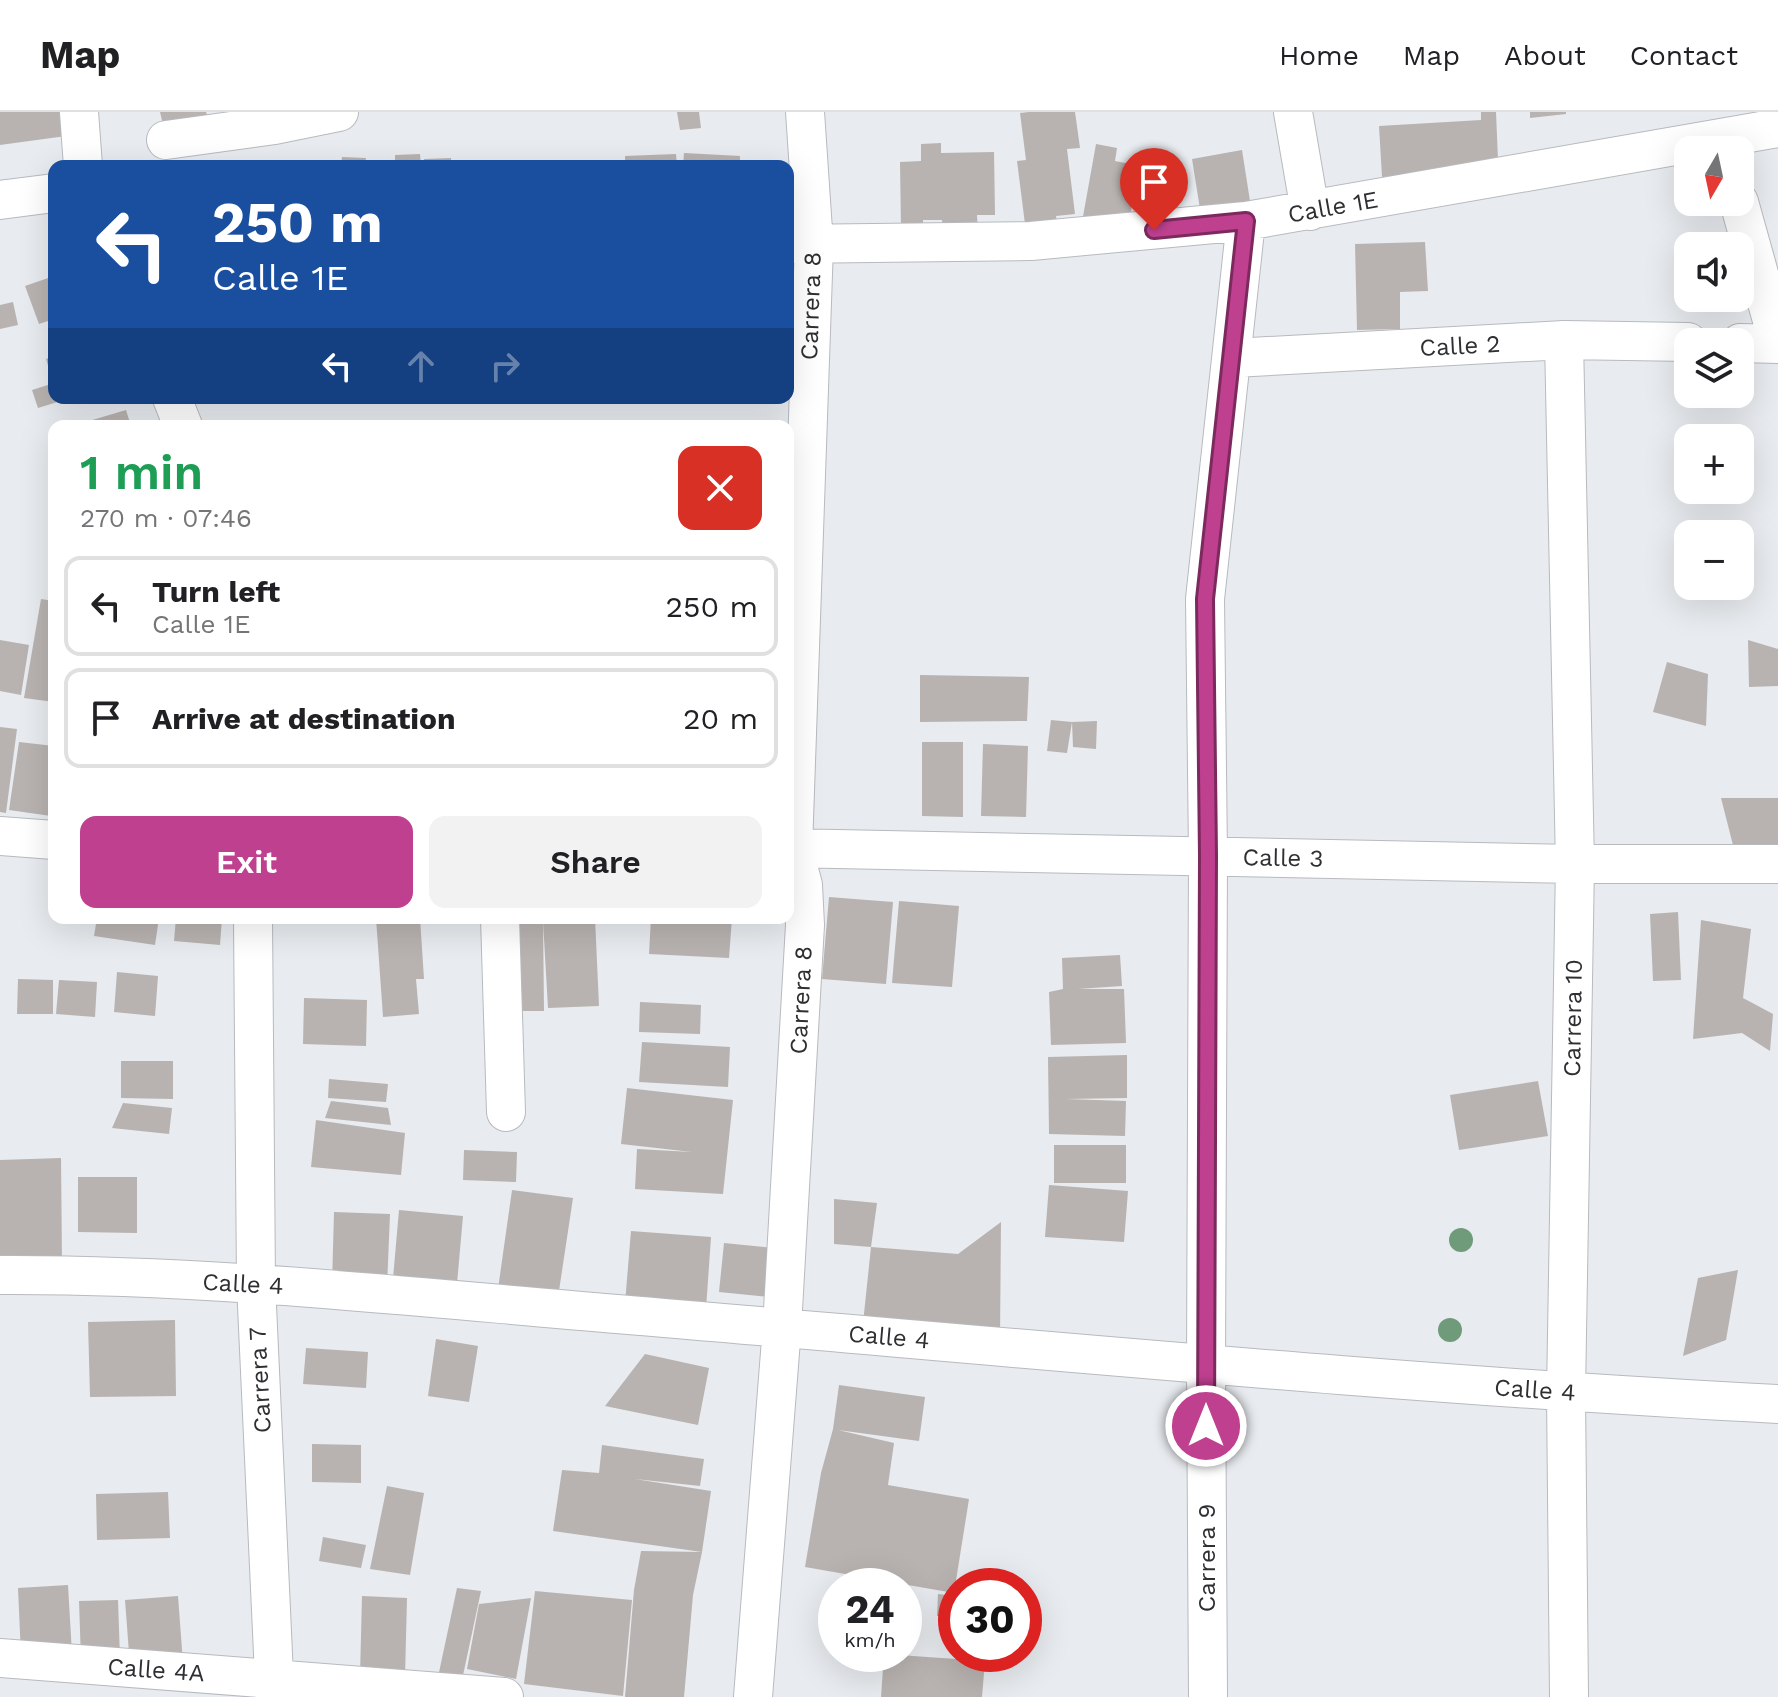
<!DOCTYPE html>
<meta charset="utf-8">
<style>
:root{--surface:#fff;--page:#f2f2f2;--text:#202124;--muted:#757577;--line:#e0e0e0;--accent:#be408f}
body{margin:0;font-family:"Work Sans",sans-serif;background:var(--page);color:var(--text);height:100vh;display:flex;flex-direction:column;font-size:30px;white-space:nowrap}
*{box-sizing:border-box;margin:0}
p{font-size:26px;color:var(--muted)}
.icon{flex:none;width:44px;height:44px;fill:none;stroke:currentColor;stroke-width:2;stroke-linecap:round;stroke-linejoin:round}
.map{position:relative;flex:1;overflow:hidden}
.side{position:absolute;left:48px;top:308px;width:746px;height:504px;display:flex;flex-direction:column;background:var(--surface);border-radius:16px;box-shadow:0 8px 32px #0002}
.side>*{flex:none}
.top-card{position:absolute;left:48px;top:48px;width:746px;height:244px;border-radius:16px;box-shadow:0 8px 32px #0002;background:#1a4fa0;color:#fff;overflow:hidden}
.needle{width:52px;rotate:189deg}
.controls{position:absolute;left:1674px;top:24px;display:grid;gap:16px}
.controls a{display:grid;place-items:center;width:80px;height:80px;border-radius:16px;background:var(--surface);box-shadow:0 8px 32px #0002;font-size:40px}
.speed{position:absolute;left:818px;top:1456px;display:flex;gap:16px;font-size:40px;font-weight:700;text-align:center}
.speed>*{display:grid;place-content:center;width:104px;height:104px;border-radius:50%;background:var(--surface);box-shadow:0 8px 32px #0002;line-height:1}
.speed small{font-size:20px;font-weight:400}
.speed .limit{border:12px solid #d22;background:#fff;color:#111}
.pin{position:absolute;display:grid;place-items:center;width:68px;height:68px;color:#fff;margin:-82px -34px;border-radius:50% 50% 50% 0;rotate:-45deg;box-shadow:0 0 8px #0007}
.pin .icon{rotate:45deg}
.me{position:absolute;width:88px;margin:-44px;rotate:0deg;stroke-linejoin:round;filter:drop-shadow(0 0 6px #0008)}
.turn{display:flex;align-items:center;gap:28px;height:168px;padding:0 32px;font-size:36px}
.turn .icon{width:104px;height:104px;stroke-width:2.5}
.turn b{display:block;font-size:56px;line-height:68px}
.lanes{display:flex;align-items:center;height:76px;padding:0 32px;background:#0003;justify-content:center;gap:40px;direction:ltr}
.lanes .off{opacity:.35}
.round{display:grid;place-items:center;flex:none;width:84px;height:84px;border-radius:16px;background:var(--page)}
.head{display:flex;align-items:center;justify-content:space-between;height:136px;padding:0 32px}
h1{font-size:48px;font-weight:600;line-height:60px;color:#1e9e55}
.primary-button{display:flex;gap:16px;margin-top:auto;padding:16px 32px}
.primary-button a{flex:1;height:92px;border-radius:16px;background:var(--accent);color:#fff;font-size:32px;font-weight:600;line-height:92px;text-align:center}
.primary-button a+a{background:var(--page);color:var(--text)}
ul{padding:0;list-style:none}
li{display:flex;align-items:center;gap:24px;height:100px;margin:0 16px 12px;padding:0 16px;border:4px solid var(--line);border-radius:16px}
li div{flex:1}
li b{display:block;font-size:30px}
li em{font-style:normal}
header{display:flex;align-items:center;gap:48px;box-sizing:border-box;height:112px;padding:0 40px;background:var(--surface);border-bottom:2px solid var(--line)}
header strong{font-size:38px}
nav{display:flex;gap:44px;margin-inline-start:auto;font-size:28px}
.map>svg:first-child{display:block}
.building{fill:#b8b3b0}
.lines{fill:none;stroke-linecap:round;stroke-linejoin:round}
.minor-casing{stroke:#b7babe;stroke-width:40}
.minor{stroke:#fff;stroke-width:38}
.tree{fill:#709b7b}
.route-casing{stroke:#7c2a5d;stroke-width:20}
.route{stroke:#be408f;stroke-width:14}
.labels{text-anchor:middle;stroke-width:6;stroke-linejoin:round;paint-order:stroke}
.street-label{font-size:24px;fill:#2e2f31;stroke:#fff}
</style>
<header>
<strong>Map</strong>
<nav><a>Home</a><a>Map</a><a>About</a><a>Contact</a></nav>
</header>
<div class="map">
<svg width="1778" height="1585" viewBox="0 0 1778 1585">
<rect width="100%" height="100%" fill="#e8ebef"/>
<path class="building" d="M0,0H62L66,24L0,33Z
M160,0H206L207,3L182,8L164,17Z
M677,0H699L701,16L680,18Z
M1029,0H1075L1080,36L1067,37L1075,102L1056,104L1058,116L1026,120L1017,49L1026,48L1020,1Z
M1481,0H1496L1498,48L1462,60L1382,65L1379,14L1481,8Z
M1530,0H1566V2L1530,6Z
M941,31V41L994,40L995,103H977L978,120L943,121L942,108H923V116L901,117L900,50L921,49V32Z
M1096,32L1117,36L1115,49L1140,54L1127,119L1082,110Z
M1242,38L1250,89L1200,97L1192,47Z
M684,41L740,44V54H683Z
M420,42L421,54H395V43Z
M676,42L677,54H625V44Z
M342,45L366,46L365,54H341Z
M451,46V54H425L424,47Z
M1425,130L1428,179L1400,180V217L1357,218L1355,132Z
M54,164V207L39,212L25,174Z
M13,190L18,213L0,217V193Z
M54,244V269L53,270L46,247Z
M54,271V286L67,287L38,296L32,278Z
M126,298L131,314H90L89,309Z
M41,487L54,489V590L24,586Z
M0,528L29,533L21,583L0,579Z
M1748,528L1778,537V574L1749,575Z
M1667,550L1708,562L1706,614L1653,600Z
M920,563L1029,565L1027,609L920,610Z
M1051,608L1072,610L1067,641L1047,639Z
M1097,609L1096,637L1073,635L1072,610Z
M0,615L17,617L6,701L0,700Z
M19,630L54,634V680L51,704L9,698Z
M922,630H963V705L922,704Z
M983,632L1028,634L1026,705L981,704Z
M1721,686H1778V739L1735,741Z
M829,785L893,790L886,872L822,867Z
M899,789L959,794L952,875L892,871Z
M1678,800L1681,868L1653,869L1650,802Z
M97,806H159L155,833L94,824Z
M176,806H222L220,833L174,829Z
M376,806H420L424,867H416L419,902L383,905Z
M504,806H595L599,894L548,896L543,809L544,899H505Z
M651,806H732L729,846L649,842Z
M1701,808L1751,817L1743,886L1773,902L1770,939L1742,921L1693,927Z
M1120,843L1122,874L1078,877H1124L1126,931L1051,933L1049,880L1063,877L1062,846Z
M117,860L158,864L155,904L114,900Z
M18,867L53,868V902H17Z
M59,868L97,870L95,905L56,902Z
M304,886L367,888L366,934L303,932Z
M640,890L701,893L700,922L639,920Z
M642,930L730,935L728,975L639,970Z
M1127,943V986L1066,987L1126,989L1125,1024L1049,1022L1048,945Z
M121,949H173V987L121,986Z
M329,967L388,972L386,990L328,986Z
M1538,969L1548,1024L1459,1038L1450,983Z
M627,976L733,988L723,1082L635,1077L637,1037L692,1040L621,1032Z
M331,989L388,996L391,1013L325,1006Z
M123,991L172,996L169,1022L112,1016Z
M316,1008L405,1021L401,1063L311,1055Z
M1054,1033H1126V1071H1054Z
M464,1038L517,1040L516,1070L463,1068Z
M61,1046L62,1151L0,1152V1048Z
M78,1065H137V1121L78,1120Z
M1049,1073L1128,1079L1124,1130L1045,1125Z
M512,1078L573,1086L557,1192L497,1184Z
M834,1087L877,1091L871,1135L834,1132Z
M399,1098L463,1104L456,1183L392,1178Z
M334,1100L390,1102L387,1175L332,1173Z
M1001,1110L1000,1226L863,1211L871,1135L958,1142Z
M631,1119L711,1125L706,1197L625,1191Z
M724,1131L775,1136L770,1185L719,1180Z
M1738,1158L1726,1228L1683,1244L1698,1166Z
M175,1208L176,1284L90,1285L88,1210Z
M436,1227L478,1234L469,1290L428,1284Z
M306,1236L368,1240L366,1276L303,1272Z
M645,1242L709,1256L698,1313L605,1294Z
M839,1273L925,1285L919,1329L838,1318L894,1331L888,1373L969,1387L954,1481L805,1455L821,1361L833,1317Z
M312,1332L361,1333V1371L312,1370Z
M602,1333L704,1347L700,1374L635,1367L711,1379L702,1440L693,1483L684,1585H625L634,1478L641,1439L702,1440L553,1419L562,1358L599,1361Z
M387,1374L424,1381L410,1463L370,1457Z
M168,1380L170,1426L97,1428L96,1382Z
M323,1425L366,1433L361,1456L319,1449Z
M68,1473L72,1542L21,1544L18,1476Z
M457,1476L481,1479L462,1568L438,1565Z
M535,1479L632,1488L623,1584L524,1572Z
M938,1482L956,1484V1503L937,1504Z
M178,1484L183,1551L130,1554L125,1488Z
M362,1484L407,1486L405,1565L360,1564Z
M531,1486L516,1567L467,1557L479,1492Z
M118,1488L120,1547L81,1548L79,1489Z
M950,1505L956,1506V1531L948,1530Z
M884,1542L985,1549L982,1585H881Z"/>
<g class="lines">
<defs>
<path id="minor" d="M79,0L83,54
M1293,0L1310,99
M166,28L275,13L339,0
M0,88L54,81
M1739,90L1778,230
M790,132L1031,129L1246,109L1778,16
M1564,228L1575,752L1566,1281L1569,1585
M1740,231L1778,232
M1233,246L1564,228L1688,230
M172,286L183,314
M0,724L54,728
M788,736L1575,752H1778
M253,806L256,1172L275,1585
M500,806L506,1000
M0,1163C206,1162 412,1185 617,1202C1004,1234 1390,1272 1778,1292
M0,1546L504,1585
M753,1585L782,1215L805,813L803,773L793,736L814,133L805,0
M1208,1585L1206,1253L1208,744L1205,487L1246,109"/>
</defs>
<use href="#minor" class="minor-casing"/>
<use href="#minor" class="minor"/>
</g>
<g class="tree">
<circle cx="1461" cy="1128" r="12"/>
<circle cx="1450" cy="1218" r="12"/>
</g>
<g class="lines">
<defs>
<path id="route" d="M1154,118L1246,109L1205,487L1208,744L1206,1314"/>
</defs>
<use href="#route" class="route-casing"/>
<use href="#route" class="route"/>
</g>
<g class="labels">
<g class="street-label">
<text transform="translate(1333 95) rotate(-10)" y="8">Calle 1E</text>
<text transform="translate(811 194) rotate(-88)" y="8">Carrera 8</text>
<text transform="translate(1460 234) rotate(-3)" y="8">Calle 2</text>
<text transform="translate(1283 746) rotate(1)" y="8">Calle 3</text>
<text transform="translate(801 888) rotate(-87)" y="8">Carrera 8</text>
<text transform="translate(1573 906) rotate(-89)" y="8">Carrera 10</text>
<text transform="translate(243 1172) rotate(3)" y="8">Calle 4</text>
<text transform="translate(889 1225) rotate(5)" y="8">Calle 4</text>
<text transform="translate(260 1268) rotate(-93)" y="8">Carrera 7</text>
<text transform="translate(1535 1278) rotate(4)" y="8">Calle 4</text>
<text transform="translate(1207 1446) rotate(-90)" y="8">Carrera 9</text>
<text transform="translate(156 1558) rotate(4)" y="8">Calle 4A</text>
</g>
</g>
</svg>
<div class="controls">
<a><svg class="needle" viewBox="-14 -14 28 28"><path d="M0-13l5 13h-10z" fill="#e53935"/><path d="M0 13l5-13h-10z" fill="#757577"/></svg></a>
<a><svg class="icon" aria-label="sound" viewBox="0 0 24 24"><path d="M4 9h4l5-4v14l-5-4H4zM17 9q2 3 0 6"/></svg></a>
<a><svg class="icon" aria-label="layers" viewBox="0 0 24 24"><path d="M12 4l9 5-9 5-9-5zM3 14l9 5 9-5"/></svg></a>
<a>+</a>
<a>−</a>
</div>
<div class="speed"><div>24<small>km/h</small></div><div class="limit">30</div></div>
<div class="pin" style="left:1154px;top:118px;background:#d93025"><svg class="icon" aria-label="arrive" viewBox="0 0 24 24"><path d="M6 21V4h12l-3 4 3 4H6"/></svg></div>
<svg class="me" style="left:1206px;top:1314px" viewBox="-20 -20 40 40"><circle r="17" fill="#be408f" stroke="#fff" stroke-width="3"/><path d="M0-11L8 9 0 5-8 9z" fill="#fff"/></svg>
<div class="top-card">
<div class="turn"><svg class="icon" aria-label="left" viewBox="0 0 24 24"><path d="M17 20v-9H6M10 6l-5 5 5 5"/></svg><div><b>250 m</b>Calle 1E</div></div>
<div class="lanes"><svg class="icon" aria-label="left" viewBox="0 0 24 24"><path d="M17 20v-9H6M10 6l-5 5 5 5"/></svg><svg class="icon off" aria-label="ahead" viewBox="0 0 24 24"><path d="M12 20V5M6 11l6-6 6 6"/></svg><svg class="icon off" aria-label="right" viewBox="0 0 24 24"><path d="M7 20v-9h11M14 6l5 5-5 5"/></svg></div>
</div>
<section class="side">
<div class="head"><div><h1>1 min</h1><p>270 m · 07:46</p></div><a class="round" style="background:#d93025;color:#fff"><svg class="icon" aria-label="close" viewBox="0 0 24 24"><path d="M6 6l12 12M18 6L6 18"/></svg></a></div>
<ul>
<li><svg class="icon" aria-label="left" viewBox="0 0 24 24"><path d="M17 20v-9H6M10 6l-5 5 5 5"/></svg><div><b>Turn left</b><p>Calle 1E</p></div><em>250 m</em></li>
<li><svg class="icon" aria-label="arrive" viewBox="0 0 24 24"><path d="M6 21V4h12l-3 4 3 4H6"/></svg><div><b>Arrive at destination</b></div><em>20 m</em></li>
</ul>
<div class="primary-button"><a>Exit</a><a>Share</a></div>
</section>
</div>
